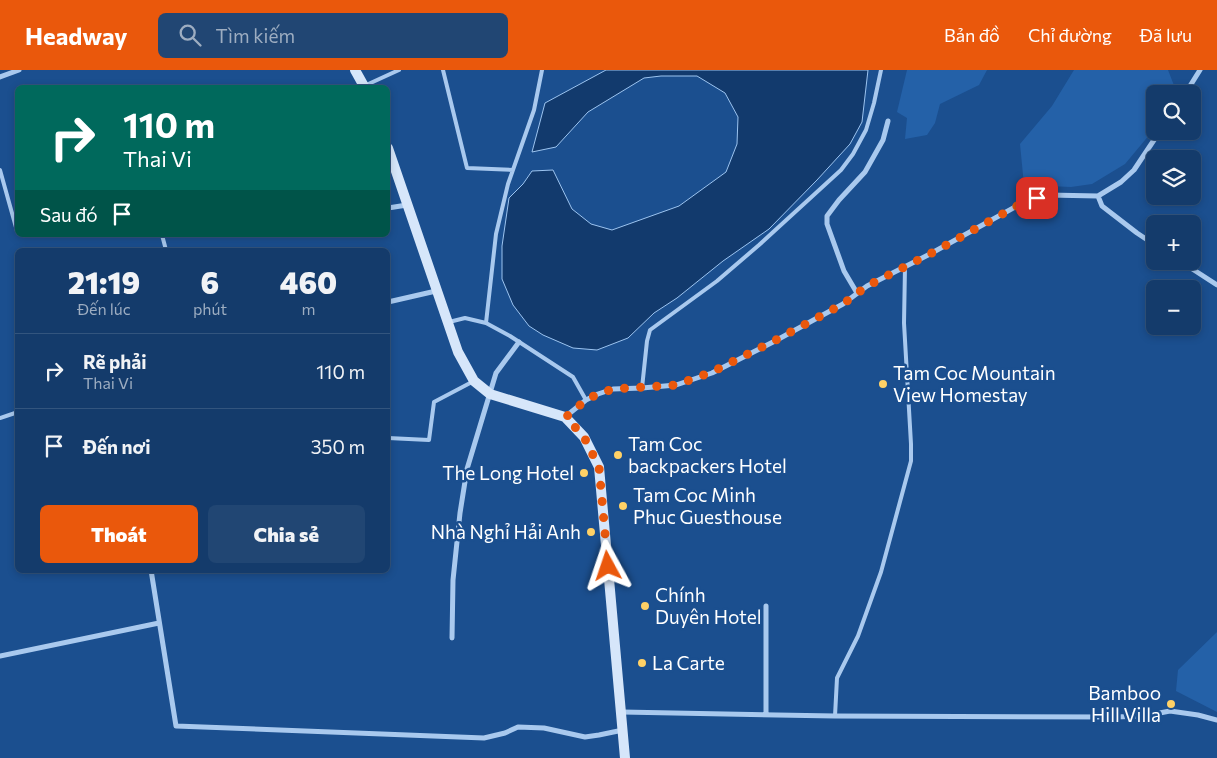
<!DOCTYPE html>
<html lang="vi">
<meta charset="utf-8">
<style>
:root{--surface:#143b6b;--page:#214673;--text:#f1f3f6;--muted:#9dadc1;--line:#33557e;--accent:#ea580c}
body{margin:0;font-family:Commissioner,sans-serif;background:var(--page);color:var(--text);height:100vh;display:flex;flex-direction:column;font-size:19px;white-space:nowrap}
*{box-sizing:border-box;margin:0}
p{font-size:16px;color:var(--muted)}
.icon{flex:none;width:28px;height:28px;fill:none;stroke:currentColor;stroke-width:2;stroke-linecap:round;stroke-linejoin:round}
.map{position:relative;flex:1;overflow:hidden}
.panel{position:absolute;left:15px;top:178px;width:375px;height:325px;display:flex;flex-direction:column;background:var(--surface);border-radius:8px;box-shadow:0 2px 8px #0003,0 0 0 1px var(--line)}
.panel>*{flex:none}
.guide{position:absolute;left:15px;top:15px;width:375px;height:152px;border-radius:8px;box-shadow:0 2px 8px #0003,0 0 0 1px var(--line);background:#00695c;color:#fff;overflow:hidden}
.buttons{position:absolute;left:1146px;top:15px;display:grid;gap:10px}
.buttons a{display:grid;place-items:center;width:55px;height:55px;border-radius:8px;background:var(--surface);box-shadow:0 2px 8px #0003,0 0 0 1px var(--line);font-size:25px}
.pin{position:absolute;display:grid;place-items:center;width:42px;height:42px;color:#fff;margin:-21px;border-radius:10px;box-shadow:0 2px 8px #0006}
.me{position:absolute;width:55px;margin:-28px;rotate:355deg;stroke-linejoin:round;filter:drop-shadow(0 0 4px #0008)}
.turn{display:flex;align-items:center;gap:18px;height:105px;padding:0 25px;font-size:22px}
.turn .icon{width:65px;height:65px;stroke-width:2.5}
.turn b{display:block;font-size:35px;line-height:42px}
.then{display:flex;align-items:center;height:48px;padding:0 25px;background:#0003;gap:10px;font-size:19px}
.eta{display:flex;justify-content:space-evenly;align-items:center;height:85px;text-align:center}
.eta b{font-size:30px;font-weight:800;line-height:35px}
.button{display:flex;gap:10px;margin-top:auto;padding:10px 25px}
.button a{flex:1;height:58px;border-radius:8px;background:var(--accent);color:#fff;font-size:20px;font-weight:800;line-height:58px;text-align:center}
.button a+a{background:var(--page);color:var(--text)}
ul{padding:0;list-style:none}
li{display:flex;align-items:center;gap:15px;height:75px;padding:0 25px;border-top:1px solid var(--line)}
li div{flex:1}
li b{display:block;font-size:19px}
li em{font-style:normal}
header{display:flex;align-items:center;gap:30px;box-sizing:border-box;height:70px;padding:0 25px;background:var(--accent);color:#fff}
header strong{font-size:24px}
nav{display:flex;gap:28px;margin-inline-start:auto;font-size:18px}
.search{width:350px;height:45px;background:var(--page);display:flex;align-items:center;gap:12px;box-sizing:border-box;padding:0 18px;border-radius:8px;color:var(--muted);font-size:19px}
.map>svg:first-child{display:block}
.green{fill:#2461a8}
.water{fill:#123a6d;stroke:#9cc4f0}
.lines{fill:none;stroke-linecap:round;stroke-linejoin:round}
.lane{stroke:#a9c9ee;stroke-width:4}
.street{stroke:#a9c9ee;stroke-width:5}
.secondary{stroke:#d6e6fa;stroke-width:10}
.route{stroke:#ea580c;stroke-width:9;stroke-dasharray:0 16.2}
.poi-dot{fill:#ffd166;stroke:#1b4f8f;stroke-width:2}
.labels{text-anchor:middle;stroke-width:5;stroke-linejoin:round;paint-order:stroke}
.poi-label{font-size:19px;fill:#fff;stroke:#1b4f8f;text-anchor:start}
</style>
<header>
<strong>Headway</strong>
<div class="search"><svg class="icon" aria-label="search" viewBox="0 0 24 24"><circle cx="10" cy="10" r="6"/><path d="M15 15l6 6"/></svg>Tìm kiếm</div>
<nav><a>Bản đồ</a><a>Chỉ đường</a><a>Đã lưu</a></nav>
</header>
<div class="map">
<svg width="1217" height="688" viewBox="0 0 1217 688">
<rect width="100%" height="100%" fill="#1b4f8f"/>
<path class="green" d="M907,0H987L979,15L940,34L935,53L927,65L905,69L907,48L897,42Z
M1074,0H1168L1175,18L1173,24H1155V58L1125,94L1092,114L1071,117L1024,115L1020,74L1052,36Z
M1217,562V642L1176,621L1178,600Z"/>
<path class="water" d="M606,0H868L862,52L850,74L817,110L769,159L723,191L677,228L654,243L628,268L597,280L573,278L543,265L529,256L513,235L502,209V176L509,128L523,114L532,101L553,100L572,139L591,154L612,160L679,136L726,102L737,74L738,47L725,23L697,6H661L644,8L588,42L556,77L532,82L545,33Z"/>
<g class="lines">
<path class="lane" d="M443,0L467,98L513,100
M364,16L399,0
M0,100L17,161
M162,165L166,180
M449,252L465,248L486,253L510,266L573,307L586,330
M486,253L496,164L508,114L534,40L542,0
M642,318L647,271L650,260L717,211L759,175L841,100L853,84L866,60L874,33L881,0
M0,348L18,342
M388,368L429,370L434,332L472,312
M835,646L837,608L858,566L881,502L911,391V374L904,253L905,197"/>
<path class="street" d="M0,7L19,0
M1185,24L1200,0
M1098,126L1102,136L1137,163L1155,175
M388,138L407,135
M1180,191L1217,215
M857,223L844,201L827,154V146L839,130L865,102L883,70L888,51
M388,232L436,221
M565,347L586,330L598,324L613,319L642,318L676,315L712,303L775,271L843,234L867,216L930,184L1026,131L1048,125L1098,126L1121,112L1134,100L1160,61
M151,500L176,656L484,668L505,663L518,657L544,658L585,667L599,665L623,660
M766,536V645
M452,568L453,510L460,443L467,399L496,303L519,272
M0,586L159,553
M622,642L835,646L1115,647L1144,646L1170,641L1198,645L1217,650"/>
<path class="secondary" d="M355,0L365,18
M388,78L458,282L474,311L490,324L565,347L584,367L599,397L625,688"/>
</g>
<g class="lines">
<path class="route" d="M608,496L599,397L584,367L566,347L586,330L598,324L613,319L676,315L712,302L774,271L843,234L867,216L930,184L1026,131L1037,128"/>
</g>
<g class="poi-dot">
<circle cx="883" cy="314" r="5"/>
<circle cx="618" cy="385" r="5"/>
<circle cx="584" cy="403" r="5"/>
<circle cx="623" cy="436" r="5"/>
<circle cx="591" cy="462" r="5"/>
<circle cx="645" cy="536" r="5"/>
<circle cx="642" cy="593" r="5"/>
<circle cx="1171" cy="634" r="5"/>
</g>
<g class="labels">
<g class="poi-label">
<text x="893" y="310">Tam Coc Mountain<tspan x="893" dy="22">View Homestay</tspan></text>
<text x="628" y="381">Tam Coc<tspan x="628" dy="22">backpackers Hotel</tspan></text>
<text x="574" y="410" text-anchor="end">The Long Hotel</text>
<text x="633" y="432">Tam Coc Minh<tspan x="633" dy="22">Phuc Guesthouse</tspan></text>
<text x="581" y="469" text-anchor="end">Nhà Nghỉ Hải Anh</text>
<text x="655" y="532">Chính<tspan x="655" dy="22">Duyên Hotel</tspan></text>
<text x="652" y="600">La Carte</text>
<text x="1161" y="630" text-anchor="end">Bamboo<tspan x="1161" dy="22">Hill Villa</tspan></text>
</g>
</g>
</svg>
<div class="buttons">
<a><svg class="icon" aria-label="search" viewBox="0 0 24 24"><circle cx="10" cy="10" r="6"/><path d="M15 15l6 6"/></svg></a>
<a><svg class="icon" aria-label="layers" viewBox="0 0 24 24"><path d="M12 4l9 5-9 5-9-5zM3 14l9 5 9-5"/></svg></a>
<a>+</a>
<a>−</a>
</div>
<div class="pin" style="left:1037px;top:128px;background:#d93025"><svg class="icon" aria-label="arrive" viewBox="0 0 24 24"><path d="M6 21V4h12l-3 4 3 4H6"/></svg></div>
<svg class="me" style="left:608px;top:496px" viewBox="-20 -20 40 40"><path d="M0-17L14 15 0 8-14 15z" fill="#ea580c" stroke="#fff" stroke-width="4"/></svg>
<div class="guide">
<div class="turn"><svg class="icon" aria-label="right" viewBox="0 0 24 24"><path d="M7 20v-9h11M14 6l5 5-5 5"/></svg><div><b>110 m</b>Thai Vi</div></div>
<div class="then">Sau đó<svg class="icon" aria-label="arrive" viewBox="0 0 24 24"><path d="M6 21V4h12l-3 4 3 4H6"/></svg></div>
</div>
<section class="panel">
<div class="eta">
<div><b>21:19</b><p>Đến lúc</p></div>
<div><b>6</b><p>phút</p></div>
<div><b>460</b><p>m</p></div>
</div>
<ul>
<li><svg class="icon" aria-label="right" viewBox="0 0 24 24"><path d="M7 20v-9h11M14 6l5 5-5 5"/></svg><div><b>Rẽ phải</b><p>Thai Vi</p></div><em>110 m</em></li>
<li><svg class="icon" aria-label="arrive" viewBox="0 0 24 24"><path d="M6 21V4h12l-3 4 3 4H6"/></svg><div><b>Đến nơi</b></div><em>350 m</em></li>
</ul>
<div class="button"><a>Thoát</a><a>Chia sẻ</a></div>
</section>
</div>
